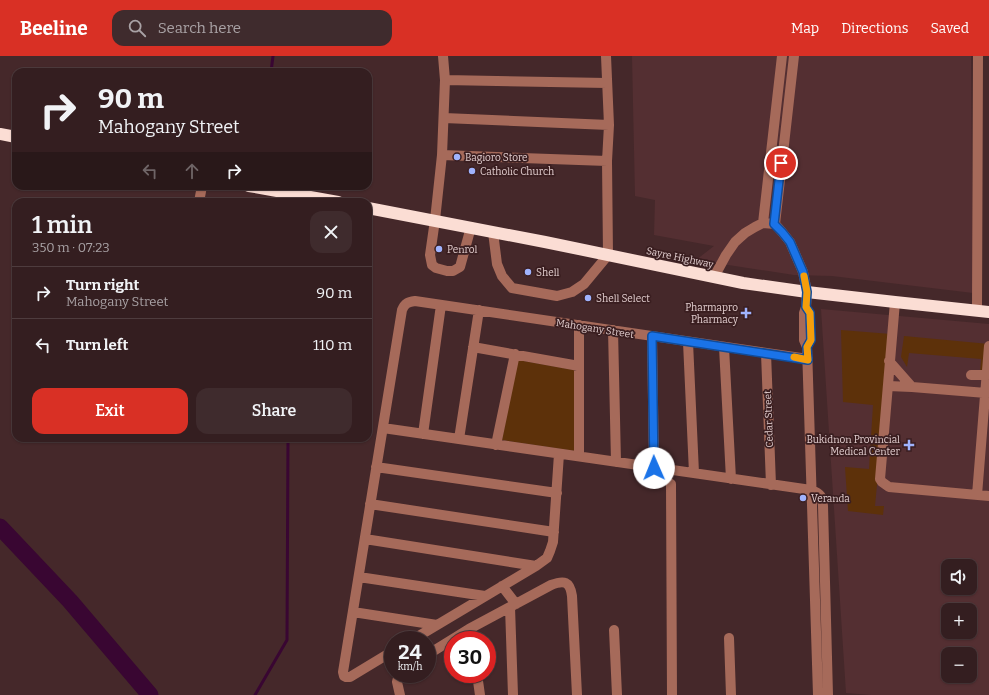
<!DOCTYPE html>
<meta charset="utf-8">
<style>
:root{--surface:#341e20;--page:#3f2b2d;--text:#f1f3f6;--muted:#a9a2a5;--line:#4e3c3e;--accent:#d93025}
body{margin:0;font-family:Bitter,serif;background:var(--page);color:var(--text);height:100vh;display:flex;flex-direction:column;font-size:15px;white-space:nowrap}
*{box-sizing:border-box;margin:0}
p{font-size:13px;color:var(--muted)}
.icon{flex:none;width:22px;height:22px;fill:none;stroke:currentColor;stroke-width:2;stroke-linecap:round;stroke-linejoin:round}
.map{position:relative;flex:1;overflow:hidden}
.side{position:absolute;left:12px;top:142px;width:360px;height:244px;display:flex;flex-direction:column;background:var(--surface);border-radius:12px;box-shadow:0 1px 3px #0004,0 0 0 1px var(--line)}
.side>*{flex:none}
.hud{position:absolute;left:12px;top:12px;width:360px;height:122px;border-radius:12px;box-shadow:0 1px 3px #0004,0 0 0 1px var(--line);background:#341e20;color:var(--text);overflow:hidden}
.tools{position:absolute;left:941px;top:503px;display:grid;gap:8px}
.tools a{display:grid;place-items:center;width:36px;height:36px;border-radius:8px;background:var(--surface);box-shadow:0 1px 3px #0004,0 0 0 1px var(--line);font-size:20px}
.speed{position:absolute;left:384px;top:575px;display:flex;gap:8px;font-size:20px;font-weight:700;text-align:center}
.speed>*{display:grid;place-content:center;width:52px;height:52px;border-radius:50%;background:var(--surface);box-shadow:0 1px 3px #0004,0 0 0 1px var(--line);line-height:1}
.speed small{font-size:10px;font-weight:400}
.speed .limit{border:6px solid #d22;background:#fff;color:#111}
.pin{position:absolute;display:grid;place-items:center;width:34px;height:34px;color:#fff;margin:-17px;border:2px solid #fff;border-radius:50%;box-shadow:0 1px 4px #0007}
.me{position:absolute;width:44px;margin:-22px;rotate:359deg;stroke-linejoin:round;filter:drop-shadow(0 0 3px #0008)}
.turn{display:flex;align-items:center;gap:14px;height:84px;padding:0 20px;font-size:18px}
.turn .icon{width:52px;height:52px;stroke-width:2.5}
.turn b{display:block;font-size:28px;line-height:34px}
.lanes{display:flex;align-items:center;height:38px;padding:0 20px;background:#0003;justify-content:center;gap:20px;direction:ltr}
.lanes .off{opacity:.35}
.round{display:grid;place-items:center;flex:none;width:42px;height:42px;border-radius:12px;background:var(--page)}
.head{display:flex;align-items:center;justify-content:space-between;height:68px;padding:0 20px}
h1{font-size:24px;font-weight:600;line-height:30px}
.primary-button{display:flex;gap:8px;margin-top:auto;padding:8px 20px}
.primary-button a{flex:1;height:46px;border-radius:12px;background:var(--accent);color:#fff;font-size:16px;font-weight:600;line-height:46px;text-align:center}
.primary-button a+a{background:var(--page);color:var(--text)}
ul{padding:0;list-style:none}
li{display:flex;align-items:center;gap:12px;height:52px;padding:0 20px;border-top:1px solid var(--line)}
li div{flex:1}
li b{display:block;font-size:15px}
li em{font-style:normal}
header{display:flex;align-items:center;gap:24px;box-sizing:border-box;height:56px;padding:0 20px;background:var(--accent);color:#fff}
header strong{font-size:19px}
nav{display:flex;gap:22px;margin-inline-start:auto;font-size:14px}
.search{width:280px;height:36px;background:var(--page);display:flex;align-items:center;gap:10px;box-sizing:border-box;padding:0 14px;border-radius:12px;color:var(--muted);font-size:15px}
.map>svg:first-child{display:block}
.built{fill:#542f32;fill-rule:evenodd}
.green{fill:#5d310a}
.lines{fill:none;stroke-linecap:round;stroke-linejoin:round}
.stream{stroke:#390632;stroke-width:3}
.river{stroke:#390632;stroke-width:17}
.minor{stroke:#a66a5a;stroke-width:10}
.highway{stroke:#fbddd4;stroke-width:12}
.route-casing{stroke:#114b97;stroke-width:10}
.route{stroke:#1a73e8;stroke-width:7}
.slow{stroke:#f59e0b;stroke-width:7}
.poi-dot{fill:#a0b3fd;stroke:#3a1e20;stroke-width:1.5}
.labels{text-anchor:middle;stroke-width:3.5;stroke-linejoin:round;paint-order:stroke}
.poi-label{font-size:10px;fill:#e2cecf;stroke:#3a1e20;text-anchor:start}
.street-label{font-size:10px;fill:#e2cecf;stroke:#3a1e20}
</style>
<header>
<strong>Beeline</strong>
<div class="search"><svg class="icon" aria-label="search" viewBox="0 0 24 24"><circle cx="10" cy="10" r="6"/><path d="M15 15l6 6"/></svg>Search here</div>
<nav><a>Map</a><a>Directions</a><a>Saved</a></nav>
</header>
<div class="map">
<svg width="989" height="639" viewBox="0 0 989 639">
<rect width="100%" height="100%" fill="#45282a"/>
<path class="built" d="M632,0H971L973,237L832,220L794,219L696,204L714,190L654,179L655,144L635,140Z
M821,253L989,268V639H871L846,637ZM948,510H970V532H948ZM948,554H970V576H948ZM948,598H970V620H948Z"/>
<path class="green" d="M841,274L891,278L875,450H884L883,459L848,455L845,411L869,413L873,349L843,346Z
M904,280L989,288V312L980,317L981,303L909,297L907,311L901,301Z
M518,304L574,314L575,395L502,384Z"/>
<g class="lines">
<path class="stream" d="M271,16L273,0
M281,146V145
M255,639L287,584L288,382"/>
<path class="river" d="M0,471L70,545L150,639"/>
<path class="minor" d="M443,0L445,24L442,99L435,164L430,199L432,209L436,212L447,215H453L460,211L471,171
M445,24L607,27
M444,62L609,69
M442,99L607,105
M199,146L202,130
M763,167L782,0
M775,168L794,0
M493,176L497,208L502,220L512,232L557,240L572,236L584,228L608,199L607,105L609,69L606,0
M714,221L726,199L735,186L745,177L755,171L763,167L775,168L782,176L790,186L803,216L807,236L806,251L804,257V284L807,291L818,639
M895,246L880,423L882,426L889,431L989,440
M977,255L978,0
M579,269V400
M613,274L616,406
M652,280L654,411
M688,286L694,417
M473,291L579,310
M724,291L731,423
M766,297L771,429
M889,305L912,331
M971,319H986
M888,330L912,331L986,337
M383,372L811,434C821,438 822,440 823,450L828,639
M423,378L441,249
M459,383L479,254
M496,389L515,298
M376,411L557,437
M671,428L672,639
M977,439L989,290
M370,448L554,476
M365,483L536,510
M359,521L485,540
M502,530L516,548
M510,551L513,639
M353,556L437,569
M469,573L471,584
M614,574L617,639
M729,582L731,639
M412,584L536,510L547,502L550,495L553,486L559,398
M393,595L350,621H346L344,620L343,616L402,254C405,247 408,246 415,245L808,303
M427,599L469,573L551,529C564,524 570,525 572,540L577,639
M399,618L397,626L400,639
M477,618L480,639"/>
<path class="highway" d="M0,78L16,81
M249,130L338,146
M368,152L545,186L743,227L807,236L895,246L989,256"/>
</g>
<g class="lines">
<defs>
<path id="route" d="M654,412L652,280L808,304L807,291L811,284L810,257L806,251L807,236L803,216L790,186L782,176L774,168L781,107"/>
</defs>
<use href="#route" class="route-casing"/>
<use href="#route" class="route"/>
<path class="slow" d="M794,301L808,304L807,291L811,284L810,257L806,251L807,236L804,220"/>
</g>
<g class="poi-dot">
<circle cx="457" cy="101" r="4"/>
<circle cx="472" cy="115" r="4"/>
<circle cx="439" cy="193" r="4"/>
<circle cx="528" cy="216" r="4"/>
<circle cx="588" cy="242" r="4"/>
<path d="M744 251h4v4h4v4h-4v4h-4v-4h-4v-4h4z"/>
<path d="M907 383h4v4h4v4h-4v4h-4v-4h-4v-4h4z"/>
<circle cx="803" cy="442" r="4"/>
</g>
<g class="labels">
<g class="poi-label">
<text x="465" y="105">Bagioro Store</text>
<text x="480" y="119">Catholic Church</text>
<text x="447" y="197">Penrol</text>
<text x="536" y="220">Shell</text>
<text x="596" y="246">Shell Select</text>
<text x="738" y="255" text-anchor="end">Pharmapro<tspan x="738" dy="12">Pharmacy</tspan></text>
<text x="900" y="387" text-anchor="end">Bukidnon Provincial<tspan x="900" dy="12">Medical Center</tspan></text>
<text x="811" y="446">Veranda</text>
</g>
<g class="street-label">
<text transform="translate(680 201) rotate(12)" y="4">Sayre Highway</text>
<text transform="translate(595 272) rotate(9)" y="4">Mahogany Street</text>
<text transform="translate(768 363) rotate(-92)" y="4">Cedar Street</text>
</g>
</g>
</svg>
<div class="tools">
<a><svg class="icon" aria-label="sound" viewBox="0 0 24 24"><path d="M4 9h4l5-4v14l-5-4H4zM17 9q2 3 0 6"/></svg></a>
<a>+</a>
<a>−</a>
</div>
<div class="speed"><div>24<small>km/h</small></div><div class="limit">30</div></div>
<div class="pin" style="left:781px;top:107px;background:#d93025"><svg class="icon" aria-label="arrive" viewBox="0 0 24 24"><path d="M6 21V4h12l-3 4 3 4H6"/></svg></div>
<svg class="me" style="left:654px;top:412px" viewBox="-20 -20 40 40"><circle r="19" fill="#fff"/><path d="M0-13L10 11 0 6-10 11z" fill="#1a73e8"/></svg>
<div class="hud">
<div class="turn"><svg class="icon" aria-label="right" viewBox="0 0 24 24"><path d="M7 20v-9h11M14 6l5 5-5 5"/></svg><div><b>90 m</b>Mahogany Street</div></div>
<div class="lanes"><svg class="icon off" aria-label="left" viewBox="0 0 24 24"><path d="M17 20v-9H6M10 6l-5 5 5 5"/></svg><svg class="icon off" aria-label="ahead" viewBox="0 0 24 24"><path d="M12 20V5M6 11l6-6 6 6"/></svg><svg class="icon" aria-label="right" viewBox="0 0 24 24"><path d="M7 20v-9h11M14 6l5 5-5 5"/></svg></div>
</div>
<section class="side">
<div class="head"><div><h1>1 min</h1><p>350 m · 07:23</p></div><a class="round"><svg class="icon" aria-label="close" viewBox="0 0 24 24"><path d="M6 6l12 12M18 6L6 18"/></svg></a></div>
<ul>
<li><svg class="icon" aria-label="right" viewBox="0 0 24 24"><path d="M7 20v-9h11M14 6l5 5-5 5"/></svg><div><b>Turn right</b><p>Mahogany Street</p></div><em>90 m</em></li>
<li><svg class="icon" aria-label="left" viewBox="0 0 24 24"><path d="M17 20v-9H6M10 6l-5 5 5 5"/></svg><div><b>Turn left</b></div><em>110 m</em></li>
</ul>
<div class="primary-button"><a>Exit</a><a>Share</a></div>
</section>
</div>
